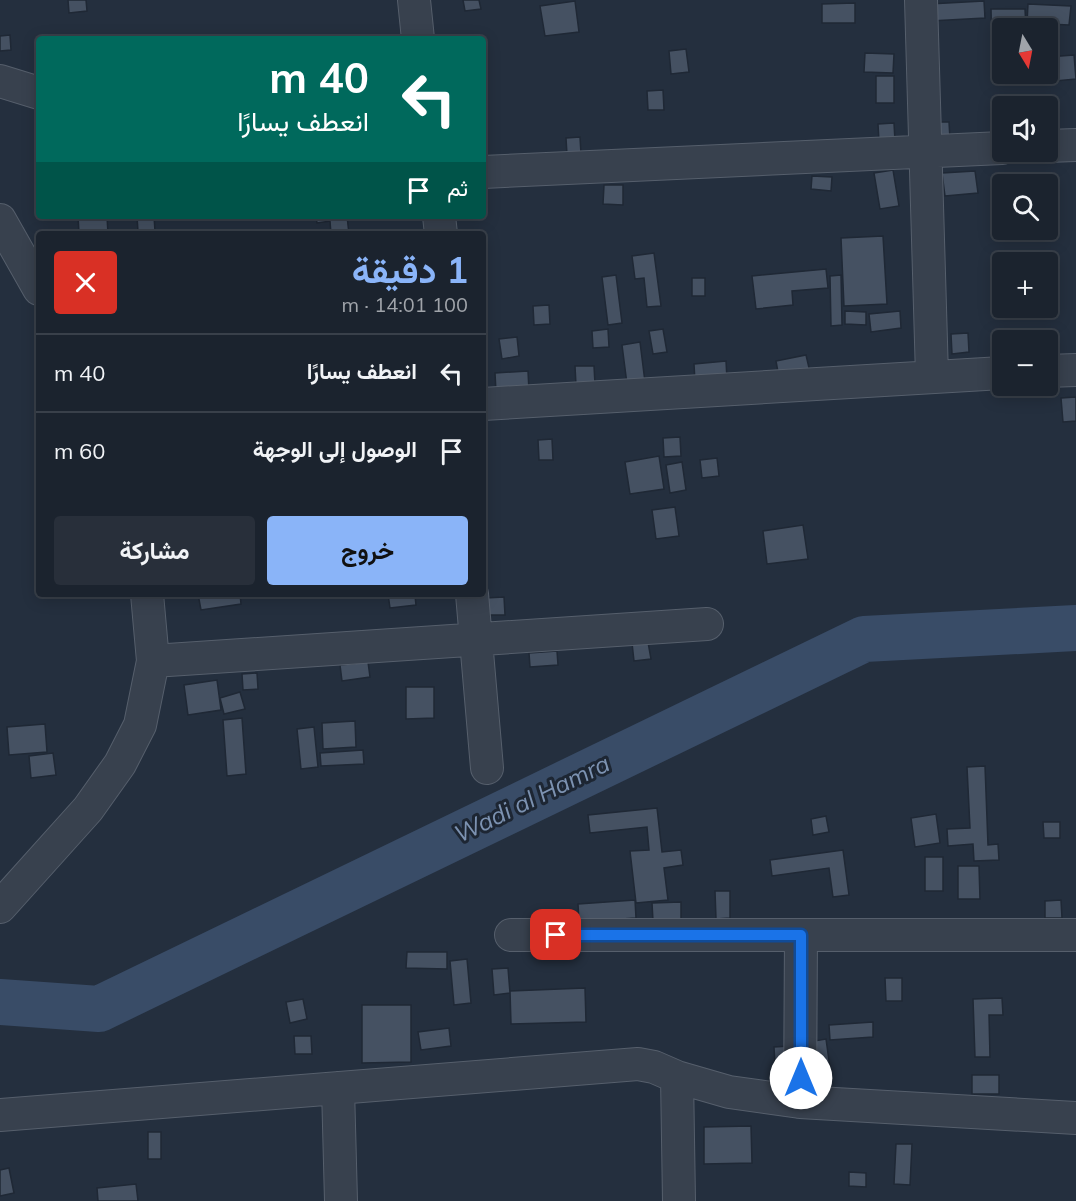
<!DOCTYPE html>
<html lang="ar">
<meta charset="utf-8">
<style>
:root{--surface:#1b232e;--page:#282f3a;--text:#f1f3f6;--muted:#a0a4aa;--line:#39404a;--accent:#8ab4f8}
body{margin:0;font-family:Mulish,Vazirmatn,sans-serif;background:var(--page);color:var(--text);direction:rtl;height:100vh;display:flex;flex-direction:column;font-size:22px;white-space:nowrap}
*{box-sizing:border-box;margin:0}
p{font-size:20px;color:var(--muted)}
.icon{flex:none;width:33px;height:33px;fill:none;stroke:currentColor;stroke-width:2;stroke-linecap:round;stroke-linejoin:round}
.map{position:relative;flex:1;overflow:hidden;direction:ltr}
.side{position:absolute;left:36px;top:231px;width:450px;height:366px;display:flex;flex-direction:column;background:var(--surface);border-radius:6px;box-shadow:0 3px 15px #0003,0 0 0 2px var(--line);direction:rtl}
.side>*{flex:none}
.top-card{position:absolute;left:36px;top:36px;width:450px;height:183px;border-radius:6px;box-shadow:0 3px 15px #0003,0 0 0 2px var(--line);direction:rtl;background:#00695c;color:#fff;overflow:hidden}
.needle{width:39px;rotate:170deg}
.controls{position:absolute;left:992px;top:18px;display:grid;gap:12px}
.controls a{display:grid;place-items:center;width:66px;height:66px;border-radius:6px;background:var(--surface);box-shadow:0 3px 15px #0003,0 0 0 2px var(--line);font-size:30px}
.pin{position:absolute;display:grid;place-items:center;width:51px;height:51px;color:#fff;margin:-26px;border-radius:12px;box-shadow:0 3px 9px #0006}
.me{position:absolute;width:66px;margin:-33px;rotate:0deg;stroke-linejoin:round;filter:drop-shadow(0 0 4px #0008)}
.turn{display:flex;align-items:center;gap:21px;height:126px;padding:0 18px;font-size:27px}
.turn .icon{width:78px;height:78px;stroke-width:2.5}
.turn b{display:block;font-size:42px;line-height:51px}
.then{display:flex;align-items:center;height:57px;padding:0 18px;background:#0003;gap:12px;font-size:22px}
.round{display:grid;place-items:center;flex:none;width:63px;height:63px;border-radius:6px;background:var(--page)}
.summary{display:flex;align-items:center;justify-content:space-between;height:102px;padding:0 18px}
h1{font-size:36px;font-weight:700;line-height:45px;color:var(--accent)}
.primary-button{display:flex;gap:12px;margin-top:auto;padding:12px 18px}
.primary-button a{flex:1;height:69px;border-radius:6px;background:var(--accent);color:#111;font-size:24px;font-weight:700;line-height:69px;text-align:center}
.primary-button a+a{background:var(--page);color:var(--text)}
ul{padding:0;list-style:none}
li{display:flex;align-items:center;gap:18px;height:78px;padding:0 18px;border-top:2px solid var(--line)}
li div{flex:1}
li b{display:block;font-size:22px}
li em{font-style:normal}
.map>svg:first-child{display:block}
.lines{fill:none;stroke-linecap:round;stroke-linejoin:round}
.river{stroke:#394c67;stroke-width:46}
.building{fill:#455162;stroke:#1f2835;stroke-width:1.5}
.street-casing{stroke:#565f6c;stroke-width:34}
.street{stroke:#38414e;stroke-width:32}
.route-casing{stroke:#114b97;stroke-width:15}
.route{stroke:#1a73e8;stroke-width:10}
.labels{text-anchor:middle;stroke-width:6;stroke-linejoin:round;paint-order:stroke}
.water-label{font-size:24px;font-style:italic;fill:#7c92b1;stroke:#1d2633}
</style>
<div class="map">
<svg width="1076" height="1201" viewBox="0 0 1076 1201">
<rect width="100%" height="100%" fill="#242f3e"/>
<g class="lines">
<path class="river" d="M0,1002L99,1009L864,639L1076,628"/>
</g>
<path class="building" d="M68,0H86L87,11L69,13Z
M463,0H479L481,9L465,11Z
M575,1L579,32L545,36L540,6Z
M984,1L985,18L930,21L929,4Z
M855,3V23H822V4Z
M1028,4L1071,6L1069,25L1027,23Z
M991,9H1025L1026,28H1002V52H992Z
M10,35L11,50L0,51V36Z
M686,49L689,72L671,74L669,51Z
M865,53L894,54L893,73L864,72Z
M1074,55L1076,79L1045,82L1047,57Z
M876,76H894V103H876Z
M663,90L664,110H648L647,91Z
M934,122H949L950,139L934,140Z
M894,123L895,141L879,142L878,124Z
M580,137L581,154L567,155L566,138Z
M893,170L899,206L880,209L874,173Z
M975,171L978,193L945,196L942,173Z
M812,176L832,177L831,191L811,189Z
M604,185H623V205L603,204Z
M78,216H107L108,234H79Z
M137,216H154L155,231L138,232Z
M316,216H347L349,234H331L330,221L317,223Z
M883,236L887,304L844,306L841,238Z
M654,253L661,306L647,307L644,278L635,279L632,256Z
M826,269L828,288L792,291L793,305L756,309L752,276Z
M616,275L622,323L608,325L602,277Z
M841,275L842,325L831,326L830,276Z
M692,278H705V296H692Z
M549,305L550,324L534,325L533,306Z
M845,311L866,312V325L845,324Z
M900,311L901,328L871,332L869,314Z
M608,329L609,347L593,348L592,331Z
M663,329L667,352L653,354L649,331Z
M968,333L969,352L952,354L951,334Z
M517,337L519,356L502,359L499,339Z
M640,342L645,382L627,384L622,345Z
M806,355L810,372L779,378L776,361Z
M726,361L727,379L695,382L694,364Z
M575,366H594L595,384L576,385Z
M528,371L529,391L496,392L495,373Z
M1076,397V421L1063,422L1061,398Z
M680,437L681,456L664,457L663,438Z
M552,439L553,460H539L538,440Z
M659,456L664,489L630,494L625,462Z
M717,458L719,476L702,478L700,460Z
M682,462L686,490L670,493L666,465Z
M675,507L679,536L656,539L652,510Z
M803,525L808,559L767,564L763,531Z
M198,594H240L241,604L201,610Z
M388,594H429L415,596L416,605L390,608Z
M504,597L505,615H485V598Z
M648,642L651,659L634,661L632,643Z
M557,651L558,665L530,667L529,653Z
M368,662L370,677L342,681L340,665Z
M257,673L258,689L243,690L242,674Z
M217,680L221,710L188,715L184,685Z
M406,687H434V718L406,719Z
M240,692L245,709L224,714L220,698Z
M242,718L246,774L227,776L223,720Z
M355,721L356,747L323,749L322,723Z
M45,724L47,752L9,755L7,727Z
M314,727L318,767L301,769L297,729Z
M363,750L364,764L321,766L320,753Z
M53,753L56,775L31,778L29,756Z
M985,766L988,845L998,844L999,860L974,861L973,844L948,846L947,829L970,828L967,767Z
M657,808L662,852L681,850L683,865L664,868L668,900L636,903L630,851L649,850L647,827L590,833L588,815Z
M936,814L940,843L915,847L911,818Z
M826,816L829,832L813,835L811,819Z
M1043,822H1060V838H1044Z
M843,850L849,895L833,897L829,868L772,876L770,860Z
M925,857H943V891H925Z
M958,866H979L980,899H958Z
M715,891H730V918L716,919Z
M635,900L636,918L579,922L578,904Z
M1061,900L1062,918H1045V901Z
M681,902V920L653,921L652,903Z
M407,952H447V969L406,968Z
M467,959L471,1003L454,1005L450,961Z
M508,968L510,993L494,995L492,969Z
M885,978H902V1001H886Z
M585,988L586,1022L511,1024L510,991Z
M1002,998L1003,1015H989L990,1057H975L973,999Z
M303,999L307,1019L290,1023L286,1002Z
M362,1005H411V1062L362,1063Z
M873,1022V1037L830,1040L829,1025Z
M449,1028L451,1046L421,1050L418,1032Z
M294,1036H311L312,1054H295Z
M826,1039L831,1075L798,1080L796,1063L817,1060L814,1041Z
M790,1046L791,1063L775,1064L774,1047Z
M972,1075H999V1094H972Z
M751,1126L752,1163L704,1164V1127Z
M148,1132H161V1159H148Z
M896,1144H912L910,1185L894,1184Z
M9,1168L14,1193L0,1196V1170Z
M849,1172L866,1173V1187L849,1186Z
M136,1184L138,1201H98L97,1188Z"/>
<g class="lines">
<defs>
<path id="street" d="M414,0L418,39
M921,0L932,376
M0,81L39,93
M1047,146L1076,145
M483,172L1002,148
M439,216L441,234
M0,220L39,289
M1047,371L1076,370
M483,404L1002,373
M472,594L487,768
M153,661L707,624
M0,907L88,809L120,764L140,725L153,661L147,594
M511,935H1076
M677,1077L729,1092L800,1102L1076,1118
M338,1088L341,1201
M800,1102L801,935
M0,1115L638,1064L654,1067L677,1077L679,1201"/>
</defs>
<use href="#street" class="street-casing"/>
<use href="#street" class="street"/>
</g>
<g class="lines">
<defs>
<path id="route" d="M556,935H801V1078"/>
</defs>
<use href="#route" class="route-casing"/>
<use href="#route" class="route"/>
</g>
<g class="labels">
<g class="water-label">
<text transform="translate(532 799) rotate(-26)" y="8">Wadi al Hamra</text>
</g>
</g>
</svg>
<div class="controls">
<a><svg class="needle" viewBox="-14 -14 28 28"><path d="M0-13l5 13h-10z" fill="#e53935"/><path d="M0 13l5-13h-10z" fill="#a0a4aa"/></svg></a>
<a><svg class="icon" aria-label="sound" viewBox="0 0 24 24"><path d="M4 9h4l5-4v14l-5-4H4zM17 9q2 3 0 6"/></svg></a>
<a><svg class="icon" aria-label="search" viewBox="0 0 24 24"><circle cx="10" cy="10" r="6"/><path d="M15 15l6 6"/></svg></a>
<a>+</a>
<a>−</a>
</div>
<div class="pin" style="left:556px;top:935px;background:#d93025"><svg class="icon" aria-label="arrive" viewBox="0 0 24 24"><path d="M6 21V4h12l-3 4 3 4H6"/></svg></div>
<svg class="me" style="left:801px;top:1078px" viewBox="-20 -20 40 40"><circle r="19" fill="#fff"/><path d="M0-13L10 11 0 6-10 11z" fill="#1a73e8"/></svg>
<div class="top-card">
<div class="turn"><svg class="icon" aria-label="left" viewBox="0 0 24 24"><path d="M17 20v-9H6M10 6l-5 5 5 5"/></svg><div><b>40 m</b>انعطف يسارًا</div></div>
<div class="then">ثم<svg class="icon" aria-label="arrive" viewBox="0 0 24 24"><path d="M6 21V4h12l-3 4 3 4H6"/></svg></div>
</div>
<section class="side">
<div class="summary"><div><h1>1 دقيقة</h1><p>100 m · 14:01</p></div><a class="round" style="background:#d93025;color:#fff"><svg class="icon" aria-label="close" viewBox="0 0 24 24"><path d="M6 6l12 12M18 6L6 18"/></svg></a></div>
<ul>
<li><svg class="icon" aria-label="left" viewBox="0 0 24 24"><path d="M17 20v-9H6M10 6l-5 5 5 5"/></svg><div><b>انعطف يسارًا</b></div><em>40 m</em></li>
<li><svg class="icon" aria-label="arrive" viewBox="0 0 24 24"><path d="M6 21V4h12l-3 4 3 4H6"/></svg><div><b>الوصول إلى الوجهة</b></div><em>60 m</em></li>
</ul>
<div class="primary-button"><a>خروج</a><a>مشاركة</a></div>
</section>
</div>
